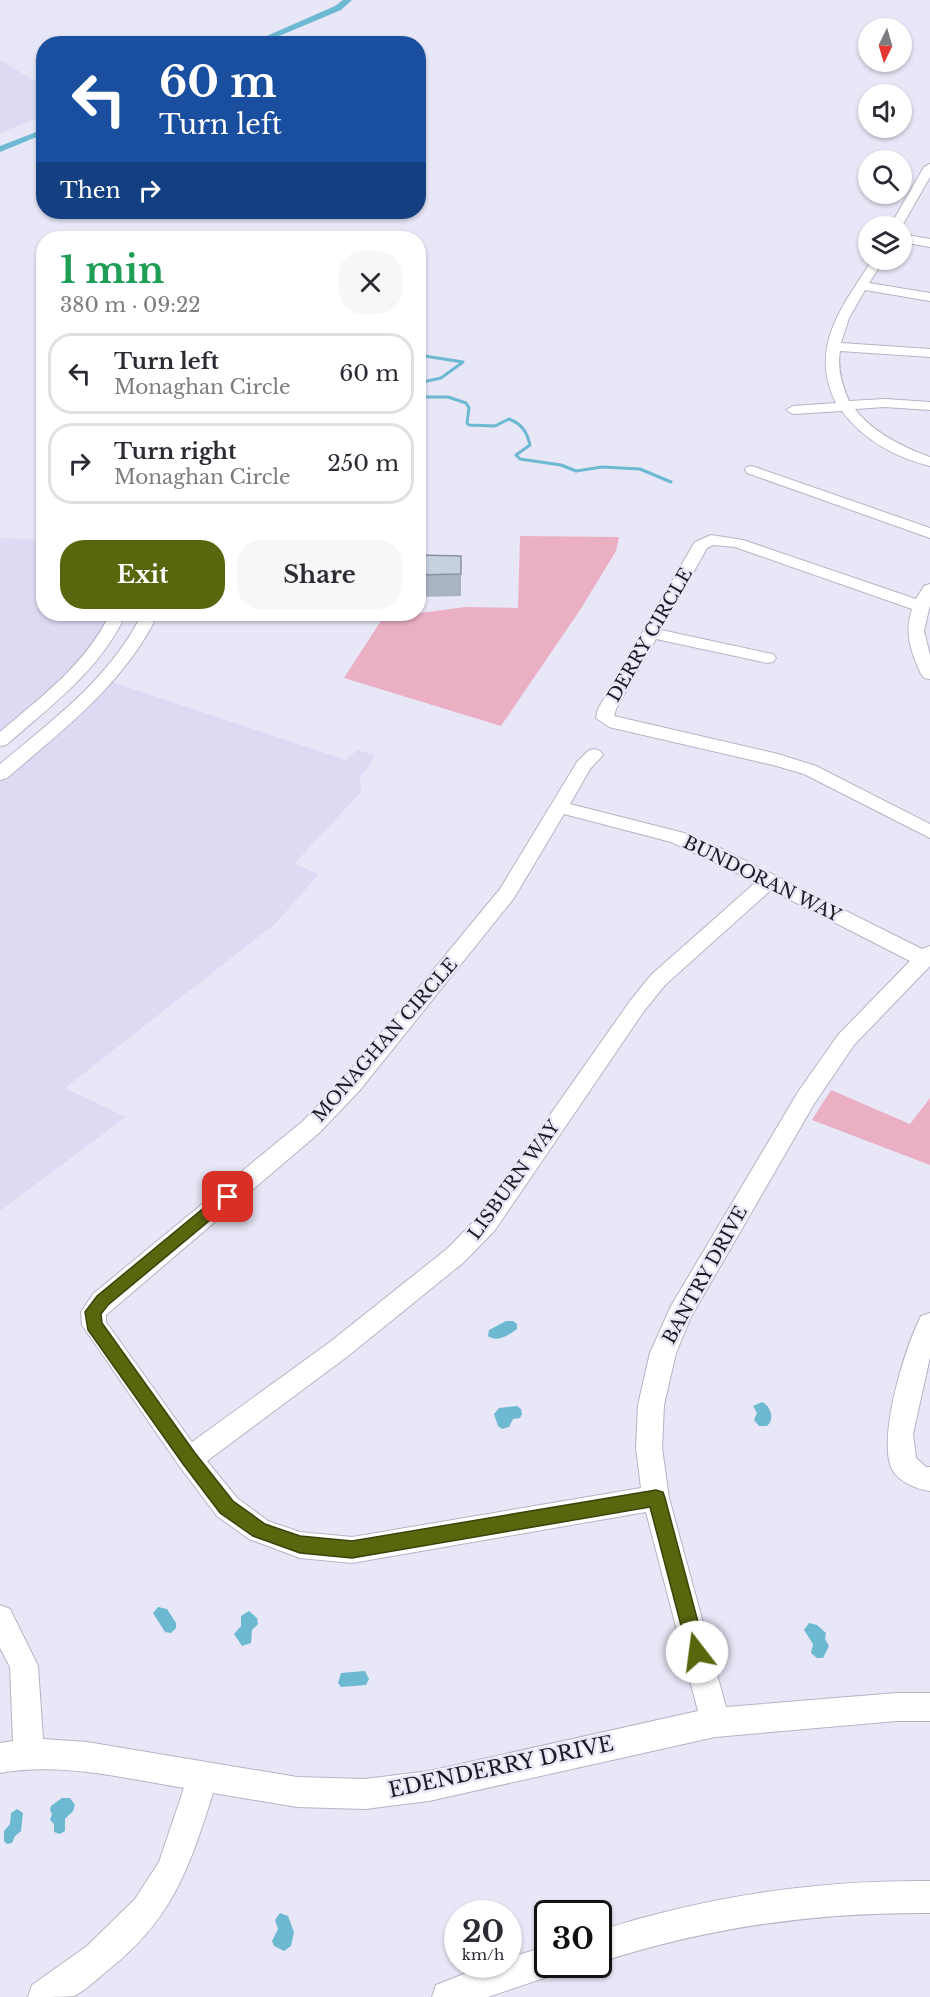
<!DOCTYPE html>
<meta charset="utf-8">
<style>
:root{--surface:#fff;--page:#f7f7f7;--text:#2b2b33;--muted:#7c7c81;--line:#e1e1e2;--accent:#58670e}
body{margin:0;font-family:"Libre Baskerville",serif;background:var(--page);color:var(--text);height:100vh;display:flex;flex-direction:column;font-size:22px;white-space:nowrap}
*{box-sizing:border-box;margin:0}
p{font-size:20px;color:var(--muted)}
.icon{flex:none;width:33px;height:33px;fill:none;stroke:currentColor;stroke-width:2;stroke-linecap:round;stroke-linejoin:round}
.map{position:relative;flex:1;overflow:hidden}
.sheet{position:absolute;left:36px;top:231px;width:390px;height:390px;display:flex;flex-direction:column;background:var(--surface);border-radius:24px;box-shadow:0 2px 4px #0004}
.sheet>*{flex:none}
.hud{position:absolute;left:36px;top:36px;width:390px;height:183px;border-radius:24px;box-shadow:0 2px 4px #0004;background:#1a4fa0;color:#fff;overflow:hidden}
.needle{width:39px;rotate:185deg}
.fabs{position:absolute;left:858px;top:18px;display:grid;gap:12px}
.fabs a{display:grid;place-items:center;width:54px;height:54px;border-radius:50%;background:var(--surface);box-shadow:0 2px 4px #0004;font-size:30px}
.speed{position:absolute;left:444px;top:1900px;display:flex;gap:12px;font-size:30px;font-weight:700;text-align:center}
.speed>*{display:grid;place-content:center;width:78px;height:78px;border-radius:50%;background:var(--surface);box-shadow:0 2px 4px #0004;line-height:1}
.speed small{font-size:15px;font-weight:400}
.speed .limit{border:3px solid #111;border-radius:9px;background:#fff;color:#111}
.pin{position:absolute;display:grid;place-items:center;width:51px;height:51px;color:#fff;margin:-26px;border-radius:12px;box-shadow:0 3px 9px #0006}
.me{position:absolute;width:66px;margin:-33px;rotate:345deg;stroke-linejoin:round;filter:drop-shadow(0 0 4px #0008)}
.turn{display:flex;align-items:center;gap:21px;height:126px;padding:0 24px;font-size:27px}
.turn .icon{width:78px;height:78px;stroke-width:2.5}
.turn b{display:block;font-size:42px;line-height:51px}
.then{display:flex;align-items:center;height:57px;padding:0 24px;background:#0003;gap:12px;font-size:22px}
.round{display:grid;place-items:center;flex:none;width:63px;height:63px;border-radius:24px;background:var(--page)}
.headline{display:flex;align-items:center;justify-content:space-between;height:102px;padding:0 24px}
h1{font-size:36px;font-weight:700;line-height:45px;color:#1e9e55}
.action{display:flex;gap:12px;margin-top:auto;padding:12px 24px}
.action a{flex:1;height:69px;border-radius:24px;background:var(--accent);color:#fff;font-size:24px;font-weight:700;line-height:69px;text-align:center}
.action a+a{background:var(--page);color:var(--text)}
ul{padding:0;list-style:none}
li{display:flex;align-items:center;gap:18px;height:81px;margin:0 12px 9px;padding:0 12px;border:3px solid var(--line);border-radius:24px}
li div{flex:1}
li b{display:block;font-size:22px}
li em{font-style:normal}
.map>svg:first-child{display:block}
.built{fill:#dddbf4}
.green{fill:#ebafc4}
.water{fill:#6cb9d1}
.lines{fill:none;stroke-linecap:round;stroke-linejoin:round}
.stream{stroke:#6cb9d1;stroke-width:3}
.canal{fill:#6cb9d1;fill-rule:evenodd}
.minor-casing{stroke:#b5b4c5;stroke-width:2}
.minor{fill:#fff;fill-rule:evenodd}
.wall{fill:#aab4c0}
.building{fill:#c6d1df;stroke:#8b929c;stroke-width:1.5}
.route{fill:#58670e;stroke:#394309;stroke-width:1.5}
.labels{text-anchor:middle;stroke-width:5;stroke-linejoin:round;paint-order:stroke}
.street-label{font-size:18px;fill:#1b1b21;stroke:#e8e7f8}
.near-street-label{font-size:21px;fill:#1b1b21;stroke:#e8e7f8}
</style>
<div class="map">
<svg width="930" height="1997" viewBox="0 0 930 1997">
<rect width="100%" height="100%" fill="#e8e7f8"/>
<path class="built" d="M0,60L43,86L44,115L0,133Z
M0,538L43,539L44,614H113L97,640L64,677L0,734Z
M109,681L346,760L357,750L375,755L369,767L360,777L361,792L294,864L319,874L276,923L65,1088L126,1117L0,1211V780Z"/>
<path class="green" d="M520,536L619,537L616,551L580,610L501,726L344,678L384,616H398L465,607L518,608Z
M831,1090L910,1124L930,1098V1165L812,1120Z"/>
<path class="water" d="M506,1321H513L517,1324V1329C509,1335 497,1343 488,1336L489,1330Z
M762,1402C771,1406 775,1420 767,1426H759L754,1420L757,1413L753,1406Z
M517,1406L521,1409L522,1414L520,1418L513,1419L509,1427L502,1429L498,1426L494,1414L499,1408Z
M158,1607L167,1609L176,1623V1628L171,1633L165,1632L153,1613Z
M249,1611L257,1618L258,1624L252,1630L251,1643L242,1646L234,1634L241,1626V1616Z
M809,1623L817,1625L826,1633L825,1639L829,1646L823,1658H817L811,1653L813,1644L804,1630Z
M365,1671L369,1679L366,1685L341,1687L338,1683L341,1673Z
M62,1798H70L75,1805L73,1811L65,1819V1831L60,1834L54,1832V1824L50,1820L52,1814L50,1810L51,1806Z
M17,1809L23,1813L21,1831L15,1836L12,1843L7,1844L4,1841V1831L10,1824L11,1813Z
M280,1913L288,1916L294,1932L291,1946L284,1951L274,1946L272,1941L278,1929L275,1920Z"/>
<g class="lines">
<path class="stream" d="M418,355L463,362L441,378L418,383
M418,397H448L466,403L469,408L467,423L469,425L495,426L509,419C522,424 527,432 530,445L516,455L520,459L561,465L576,471L602,467L640,469L671,482"/>
<path class="canal" d="M343,0H352L341,10L260,44H248L335,6Z
M44,129V134L0,152V146Z"/>
<defs>
<path id="minor" d="M930,164V177L902,226H890L924,167Z
M902,234L930,239V247L902,242Z
M872,260H884L869,283L930,293V301L865,290L849,318L841,343L930,349V357L840,351C837,369 842,385 849,401L885,399L930,402V410L885,407L855,409C873,433 903,447 930,457V466C896,458 862,439 842,411L793,414L786,410L793,406L836,403C808,347 843,306 872,260Z
M752,466L930,528V538L747,473L745,470L747,467Z
M711,535L743,540L916,599L924,586L930,584V605L924,631L930,655V679L924,678L921,674C911,652 904,633 912,609L735,547L713,545L707,548L661,630L767,653L773,654L776,658L773,662L767,663L656,639L616,709L614,716L778,754L816,766L930,824V838L804,774L773,765L609,727L596,718L598,709L693,545L695,542Z
M110,614H126C100,670 52,705 6,745L0,746V732C42,696 85,665 110,614Z
M142,614H158C125,683 64,729 7,778L0,780V764C53,720 110,678 142,614Z
M594,749L600,751L603,755L590,769L570,804L684,833L720,848L922,949L930,946V966L854,1045L814,1104L691,1317L676,1353L664,1405L662,1448L669,1498L726,1707L897,1693H930V1721H897L715,1737L429,1801L365,1809L297,1807L213,1793C189,1869 172,1920 107,1971C97,1979 85,1991 74,1996C64,1997 39,1997 28,1997L32,1985L87,1946L135,1899L159,1862L184,1788C123,1778 61,1762 0,1773V1743L13,1741L10,1667L0,1648V1605L10,1609L38,1666L43,1739L87,1742L297,1777L365,1779L429,1771L698,1711L646,1512L352,1563L300,1558L249,1539L217,1516L180,1467L82,1325L81,1312L93,1294L303,1121L344,1078L500,889L577,762L588,751ZM564,814L671,842L756,882L651,975L630,1001L479,1216L448,1248L330,1342L192,1442L106,1322V1315L319,1133L360,1090L514,898ZM771,890L910,961L838,1035L798,1092L671,1306L650,1353L638,1405L636,1448L641,1488L352,1537L300,1532L268,1521L237,1498L207,1461L348,1356L464,1262L495,1230L644,1011L665,985Z
M930,1313V1357L913,1434L916,1458L926,1467H930V1491C915,1489 894,1480 890,1464C880,1429 905,1348 921,1316Z
M930,1881V1913C816,1912 707,1927 598,1963V1931C707,1896 816,1880 930,1881Z
M548,1946V1965H563L559,1973L488,1997H432L436,1985L487,1965H508V1958Z"/>
</defs>
<use href="#minor" class="minor-casing"/>
<use href="#minor" class="minor"/>
</g>
<path class="wall" d="M418,555L461,556V596L418,597Z"/>
<path class="building" d="M418,555L461,556V574L418,575Z"/>
<path class="route" d="M228,1191L233,1193L235,1197L233,1201L108,1305L101,1314L102,1323L195,1453L233,1501L265,1524L300,1536L352,1541L656,1490L663,1492L665,1498L706,1652L704,1658L697,1661L690,1658L688,1652L650,1507L352,1558L300,1553L253,1536L220,1513L183,1464L88,1330L85,1312L97,1296L222,1193Z"/>
<g class="labels">
<g class="street-label">
<text transform="translate(650 635) rotate(-60)" y="6">DERRY CIRCLE</text>
<text transform="translate(762 879) rotate(26)" y="6">BUNDORAN WAY</text>
<text transform="translate(385 1040) rotate(-49)" y="6">MONAGHAN CIRCLE</text>
<text transform="translate(514 1180) rotate(-54)" y="6">LISBURN WAY</text>
<text transform="translate(705 1275) rotate(-61)" y="6">BANTRY DRIVE</text>
</g>
<g class="near-street-label">
<text transform="translate(501 1767) rotate(-12)" y="7">EDENDERRY DRIVE</text>
</g>
</g>
</svg>
<div class="fabs">
<a><svg class="needle" viewBox="-14 -14 28 28"><path d="M0-13l5 13h-10z" fill="#e53935"/><path d="M0 13l5-13h-10z" fill="#7c7c81"/></svg></a>
<a><svg class="icon" aria-label="sound" viewBox="0 0 24 24"><path d="M4 9h4l5-4v14l-5-4H4zM17 9q2 3 0 6"/></svg></a>
<a><svg class="icon" aria-label="search" viewBox="0 0 24 24"><circle cx="10" cy="10" r="6"/><path d="M15 15l6 6"/></svg></a>
<a><svg class="icon" aria-label="layers" viewBox="0 0 24 24"><path d="M12 4l9 5-9 5-9-5zM3 14l9 5 9-5"/></svg></a>
</div>
<div class="speed"><div>20<small>km/h</small></div><div class="limit">30</div></div>
<div class="pin" style="left:228px;top:1197px;background:#d93025"><svg class="icon" aria-label="arrive" viewBox="0 0 24 24"><path d="M6 21V4h12l-3 4 3 4H6"/></svg></div>
<svg class="me" style="left:697px;top:1652px" viewBox="-20 -20 40 40"><circle r="19" fill="#fff"/><path d="M0-13L10 11 0 6-10 11z" fill="#58670e"/></svg>
<div class="hud">
<div class="turn"><svg class="icon" aria-label="left" viewBox="0 0 24 24"><path d="M17 20v-9H6M10 6l-5 5 5 5"/></svg><div><b>60 m</b>Turn left</div></div>
<div class="then">Then<svg class="icon" aria-label="right" viewBox="0 0 24 24"><path d="M7 20v-9h11M14 6l5 5-5 5"/></svg></div>
</div>
<section class="sheet">
<div class="headline"><div><h1>1 min</h1><p>380 m · 09:22</p></div><a class="round"><svg class="icon" aria-label="close" viewBox="0 0 24 24"><path d="M6 6l12 12M18 6L6 18"/></svg></a></div>
<ul>
<li><svg class="icon" aria-label="left" viewBox="0 0 24 24"><path d="M17 20v-9H6M10 6l-5 5 5 5"/></svg><div><b>Turn left</b><p>Monaghan Circle</p></div><em>60 m</em></li>
<li><svg class="icon" aria-label="right" viewBox="0 0 24 24"><path d="M7 20v-9h11M14 6l5 5-5 5"/></svg><div><b>Turn right</b><p>Monaghan Circle</p></div><em>250 m</em></li>
</ul>
<div class="action"><a>Exit</a><a>Share</a></div>
</section>
</div>
